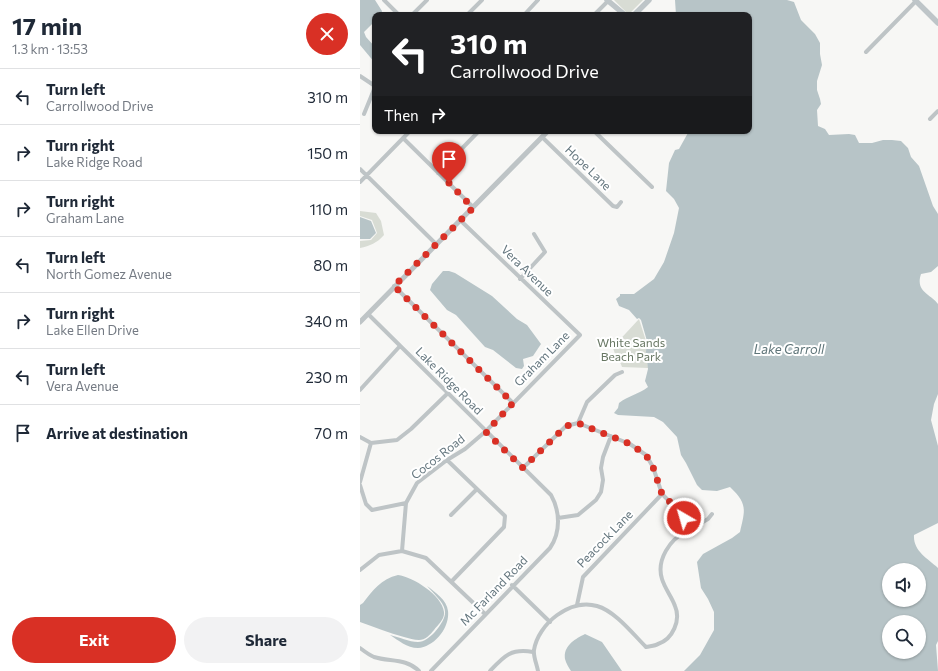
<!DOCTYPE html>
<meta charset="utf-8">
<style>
:root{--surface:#fff;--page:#f2f2f3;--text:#1f2937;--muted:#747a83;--line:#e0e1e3;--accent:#d93025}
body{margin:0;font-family:Commissioner,sans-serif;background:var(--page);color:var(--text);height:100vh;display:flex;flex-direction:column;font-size:15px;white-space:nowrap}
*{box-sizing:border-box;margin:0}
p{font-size:13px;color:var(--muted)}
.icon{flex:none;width:22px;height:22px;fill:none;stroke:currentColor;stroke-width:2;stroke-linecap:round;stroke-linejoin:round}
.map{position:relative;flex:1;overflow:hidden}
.drawer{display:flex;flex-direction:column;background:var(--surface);width:360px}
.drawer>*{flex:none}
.guide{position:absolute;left:12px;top:12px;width:380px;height:122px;border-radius:8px;box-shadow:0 1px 3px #0004;background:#202124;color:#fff;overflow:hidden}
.controls{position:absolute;left:522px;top:563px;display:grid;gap:8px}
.controls a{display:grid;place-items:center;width:44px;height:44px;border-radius:50%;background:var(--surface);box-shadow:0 1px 3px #0004;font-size:20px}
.pin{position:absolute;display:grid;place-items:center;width:34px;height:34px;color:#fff;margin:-41px -17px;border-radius:50% 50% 50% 0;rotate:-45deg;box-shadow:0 0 4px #0007}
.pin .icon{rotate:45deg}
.me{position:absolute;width:44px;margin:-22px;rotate:322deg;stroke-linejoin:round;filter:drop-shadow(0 0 3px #0008)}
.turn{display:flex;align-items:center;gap:14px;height:84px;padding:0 12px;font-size:18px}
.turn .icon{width:52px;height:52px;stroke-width:2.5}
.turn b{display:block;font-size:28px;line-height:34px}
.then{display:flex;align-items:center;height:38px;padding:0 12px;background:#0003;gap:8px;font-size:15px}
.round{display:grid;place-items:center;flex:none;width:42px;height:42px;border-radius:21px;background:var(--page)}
.head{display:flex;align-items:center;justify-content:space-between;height:68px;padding:0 12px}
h1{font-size:24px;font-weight:700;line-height:30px}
.button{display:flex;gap:8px;margin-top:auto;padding:8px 12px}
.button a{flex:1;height:46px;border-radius:24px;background:var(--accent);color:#fff;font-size:16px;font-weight:700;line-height:46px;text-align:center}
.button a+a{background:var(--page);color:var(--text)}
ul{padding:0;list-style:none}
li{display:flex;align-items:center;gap:12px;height:56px;padding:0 12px;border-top:1px solid var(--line)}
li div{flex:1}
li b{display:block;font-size:15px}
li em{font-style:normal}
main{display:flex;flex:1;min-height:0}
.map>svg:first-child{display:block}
.green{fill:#d8dcd4}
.water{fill:#b7c4c7;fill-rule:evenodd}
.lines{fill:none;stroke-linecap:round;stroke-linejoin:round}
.minor{stroke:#bec4c6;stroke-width:4}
.tertiary{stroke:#bec4c6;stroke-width:5}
.secondary{stroke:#bec5c8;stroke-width:5.5}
.route{stroke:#d93025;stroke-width:7;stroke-dasharray:0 12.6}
.labels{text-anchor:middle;stroke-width:4;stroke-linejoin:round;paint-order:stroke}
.street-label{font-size:12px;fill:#64767e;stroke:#fff}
.park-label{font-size:12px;fill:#687763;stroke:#fff}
.water-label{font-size:13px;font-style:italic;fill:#5f7579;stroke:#fff}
</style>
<main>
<section class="drawer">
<div class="head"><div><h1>17 min</h1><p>1.3 km · 13:53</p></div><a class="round" style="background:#d93025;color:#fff"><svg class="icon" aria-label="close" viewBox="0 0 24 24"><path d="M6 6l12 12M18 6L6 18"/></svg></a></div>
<ul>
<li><svg class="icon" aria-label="left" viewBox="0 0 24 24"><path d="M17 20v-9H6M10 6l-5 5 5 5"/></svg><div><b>Turn left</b><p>Carrollwood Drive</p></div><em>310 m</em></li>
<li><svg class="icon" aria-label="right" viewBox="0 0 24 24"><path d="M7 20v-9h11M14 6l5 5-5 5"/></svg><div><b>Turn right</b><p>Lake Ridge Road</p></div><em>150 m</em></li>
<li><svg class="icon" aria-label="right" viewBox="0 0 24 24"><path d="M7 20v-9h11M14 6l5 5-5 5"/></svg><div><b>Turn right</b><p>Graham Lane</p></div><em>110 m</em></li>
<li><svg class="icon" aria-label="left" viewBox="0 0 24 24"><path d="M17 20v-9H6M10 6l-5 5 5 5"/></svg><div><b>Turn left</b><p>North Gomez Avenue</p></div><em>80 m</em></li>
<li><svg class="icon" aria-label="right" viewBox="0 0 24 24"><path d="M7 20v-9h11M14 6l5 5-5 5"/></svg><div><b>Turn right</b><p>Lake Ellen Drive</p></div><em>340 m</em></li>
<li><svg class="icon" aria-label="left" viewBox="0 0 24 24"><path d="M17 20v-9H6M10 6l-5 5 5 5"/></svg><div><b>Turn left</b><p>Vera Avenue</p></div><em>230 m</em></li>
<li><svg class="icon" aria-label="arrive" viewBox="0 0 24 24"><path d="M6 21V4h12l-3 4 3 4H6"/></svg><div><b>Arrive at destination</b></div><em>70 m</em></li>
</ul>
<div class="button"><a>Exit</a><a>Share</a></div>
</section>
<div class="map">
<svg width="578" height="671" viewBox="0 0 578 671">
<rect width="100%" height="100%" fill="#f7f7f5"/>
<path class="green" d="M254,0H283L271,12L267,13Z
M0,211L16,213L21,221L24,235C17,243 10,246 0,248V241L11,240L17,233L12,220L0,216Z
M279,319L286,341L288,368L262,367C260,360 254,355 253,347Z"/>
<path class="water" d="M0,0H15L22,11L21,15H15V21L4,32L6,37L15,47V63L0,45Z
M315,0H427L434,2L441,20L455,34L460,43V54L462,65L457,81V90L460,99L461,104L457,110L458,126L465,129L469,135L489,134L495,135L499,143H512L523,140H532L541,141L548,148L551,157L559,166L573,206L578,214V266L571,272L561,274C555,292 571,294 578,304V394L574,404L571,420L578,446V523L554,535C553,551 567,558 578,568V641L576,645L578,671H324L340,655L354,630V612L348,599L341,588L337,562L343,554L372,538L380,532C385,510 388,504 370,487L357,491L342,490L337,485L326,463L321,455L317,437L303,422L294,417L258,415L254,413L258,408L259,403C268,396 279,394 288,387L285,381L288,369L286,352L287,341L281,320L279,318L277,319L269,310L259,306L256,299L260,296V294H274L294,279L304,262L314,233L319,208L314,199L306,191L309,163L315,150L319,149L329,131H389V15H316ZM529,570H559V600H529ZM529,622H559V652H529Z
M0,217L11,221L16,233L10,239H0Z
M83,271H89L95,273L132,296L157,319L167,325L181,344L173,356L163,359L164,366L162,369L156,368L133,350L125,347L96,315L87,310L70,290L72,284Z
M38,575C53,577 82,595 84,612C85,619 78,625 74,630C70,635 65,640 59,640C54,640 49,638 44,637C29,633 15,627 0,622V605L3,603C13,590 21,579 38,575Z
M67,586C75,592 87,600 88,611C90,628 74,647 58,648C47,648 38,640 30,635C39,637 49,642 58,642C64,642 70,637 74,633C94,610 84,605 67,586Z
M225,634L242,642L262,671H211C209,668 206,663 205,659C203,646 215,639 225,634Z"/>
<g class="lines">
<path class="minor" d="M24,0L39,15
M52,15L67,0
M107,15L122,0
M164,15L178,0
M234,15L248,1
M506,52L556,1
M0,76L15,86
M4,114L15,87
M570,119L578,111
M234,131L292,187
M182,137L253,206L257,207L261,202
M43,138L113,207
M0,169L76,244
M78,173L119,131
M0,182L50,131
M160,279L185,252L174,234
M34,286L153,403
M8,314L191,495C200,511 201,532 190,548L71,671
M0,390L40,346
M218,423L227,402L255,375L262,372
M0,437L11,443L37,440L51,429L88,393
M87,460L145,516L144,527L92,581
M163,468L206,426L218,423L270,444L286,455L293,467L302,494L316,508L324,518L327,531C310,539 296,560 302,579C305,589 312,597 315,606C321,620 313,639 298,644C295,646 290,646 286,647C273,634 255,611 237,606C210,598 178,624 174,650C173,656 177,665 178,671
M0,482L11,443
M0,485L6,504L12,510L46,503
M91,515L117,489
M198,518L218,515L236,500L241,492L243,480L241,468L243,457L251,436
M327,531L348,519L352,514
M42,551L46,503L57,483L87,460L105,449L126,431L220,335L100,220
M0,570L19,555L42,551L66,558L125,614
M152,585L190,622
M217,605L223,577L302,494
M0,648C4,651 9,655 14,657C30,662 46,658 59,671
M130,671C144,656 151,648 173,652"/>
<path class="tertiary" d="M0,322L188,131"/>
<path class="secondary" d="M247,0L265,15
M555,0L578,23
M274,15L289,0"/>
</g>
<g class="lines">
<path class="route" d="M89,183L113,208L34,286L153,403L126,432L163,468L206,426L218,423L270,444L286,455L293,467L302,494L316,508L324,518"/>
</g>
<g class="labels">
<g class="street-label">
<text transform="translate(228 168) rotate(44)" y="4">Hope Lane</text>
<text transform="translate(167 271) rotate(44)" y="4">Vera Avenue</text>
<text transform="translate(182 359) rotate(-45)" y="4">Graham Lane</text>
<text transform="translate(89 381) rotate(45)" y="4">Lake Ridge Road</text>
<text transform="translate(78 457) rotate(-38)" y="4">Cocos Road</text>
<text transform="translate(245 539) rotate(-46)" y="4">Peacock Lane</text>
<text transform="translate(134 591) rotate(-46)" y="4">Mc Farland Road</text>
</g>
<g class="park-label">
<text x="271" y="347">White Sands<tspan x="271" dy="14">Beach Park</tspan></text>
</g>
<g class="water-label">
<text x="429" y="354">Lake Carroll</text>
</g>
</g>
</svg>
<div class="controls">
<a><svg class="icon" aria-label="sound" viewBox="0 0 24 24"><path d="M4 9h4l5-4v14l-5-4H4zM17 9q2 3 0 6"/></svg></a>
<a><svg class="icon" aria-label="search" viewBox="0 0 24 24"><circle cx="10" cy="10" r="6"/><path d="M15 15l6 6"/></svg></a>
</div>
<div class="pin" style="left:89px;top:183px;background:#d93025"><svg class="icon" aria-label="arrive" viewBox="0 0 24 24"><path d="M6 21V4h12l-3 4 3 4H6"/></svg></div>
<svg class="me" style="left:324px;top:518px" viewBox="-20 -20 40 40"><circle r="17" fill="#d93025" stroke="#fff" stroke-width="3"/><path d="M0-11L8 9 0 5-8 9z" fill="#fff"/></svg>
<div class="guide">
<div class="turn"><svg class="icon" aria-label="left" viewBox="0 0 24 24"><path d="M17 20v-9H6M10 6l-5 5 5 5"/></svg><div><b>310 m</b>Carrollwood Drive</div></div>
<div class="then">Then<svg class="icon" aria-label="right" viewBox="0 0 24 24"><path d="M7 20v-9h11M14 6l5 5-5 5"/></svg></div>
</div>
</div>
</main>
